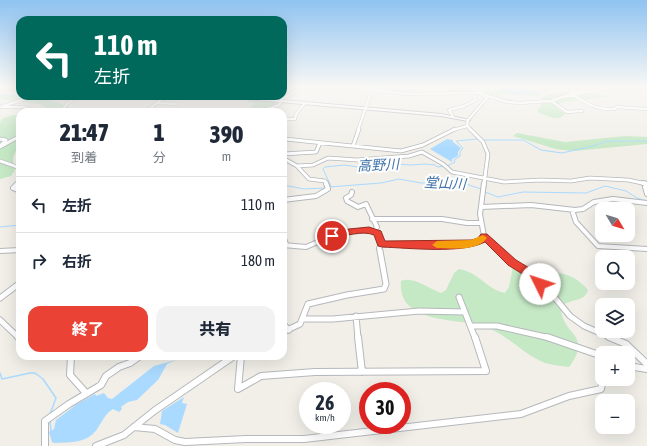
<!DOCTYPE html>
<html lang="ja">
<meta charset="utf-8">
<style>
:root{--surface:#fff;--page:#f2f2f3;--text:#1f2937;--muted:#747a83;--line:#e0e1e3;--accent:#ea4335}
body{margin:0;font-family:"Asap Condensed","Noto Sans JP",sans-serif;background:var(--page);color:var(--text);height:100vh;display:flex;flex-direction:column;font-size:15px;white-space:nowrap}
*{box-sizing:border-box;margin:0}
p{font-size:13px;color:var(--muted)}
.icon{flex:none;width:22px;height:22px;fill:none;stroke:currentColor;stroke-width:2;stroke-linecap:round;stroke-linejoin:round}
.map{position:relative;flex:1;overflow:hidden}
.details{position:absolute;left:16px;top:108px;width:271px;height:252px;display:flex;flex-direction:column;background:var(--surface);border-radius:12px;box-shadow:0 4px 16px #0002}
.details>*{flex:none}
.hud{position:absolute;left:16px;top:16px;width:271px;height:84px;border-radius:12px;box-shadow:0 4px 16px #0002;background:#00695c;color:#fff;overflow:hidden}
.needle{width:26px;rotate:128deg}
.controls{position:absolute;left:595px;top:202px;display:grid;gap:8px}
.controls a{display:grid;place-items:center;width:40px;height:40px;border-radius:8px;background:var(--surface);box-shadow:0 4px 16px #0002;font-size:20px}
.speed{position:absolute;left:299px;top:382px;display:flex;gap:8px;font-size:20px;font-weight:700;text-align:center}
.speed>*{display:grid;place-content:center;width:52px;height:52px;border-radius:50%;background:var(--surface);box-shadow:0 4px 16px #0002;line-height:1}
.speed small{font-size:10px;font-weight:400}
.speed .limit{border:6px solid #d22;background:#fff;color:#111}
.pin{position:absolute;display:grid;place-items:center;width:34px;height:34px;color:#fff;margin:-17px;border:2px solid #fff;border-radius:50%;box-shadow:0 1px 4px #0007}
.me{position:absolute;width:44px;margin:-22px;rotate:311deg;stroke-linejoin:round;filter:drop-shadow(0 0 3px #0008)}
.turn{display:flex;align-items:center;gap:14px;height:84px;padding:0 12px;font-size:18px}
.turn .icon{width:52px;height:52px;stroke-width:2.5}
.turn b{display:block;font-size:28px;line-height:34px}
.eta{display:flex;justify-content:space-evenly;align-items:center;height:68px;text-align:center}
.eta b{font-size:24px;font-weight:800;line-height:28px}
.primary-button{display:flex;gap:8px;margin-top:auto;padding:8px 12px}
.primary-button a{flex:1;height:46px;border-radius:12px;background:var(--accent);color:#fff;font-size:16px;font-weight:800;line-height:46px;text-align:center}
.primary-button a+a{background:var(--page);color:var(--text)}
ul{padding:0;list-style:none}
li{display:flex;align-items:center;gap:12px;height:56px;padding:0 12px;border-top:1px solid var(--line)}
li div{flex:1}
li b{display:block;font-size:15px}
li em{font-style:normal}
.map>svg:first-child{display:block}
.green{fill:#c5e8c5}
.water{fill:#aadaff}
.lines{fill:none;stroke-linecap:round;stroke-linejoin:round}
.stream-far1{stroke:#aadaff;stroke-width:1}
.stream{stroke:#aadaff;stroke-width:1.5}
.street-far4-casing{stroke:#b5b8bc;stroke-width:3.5}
.street-far3-casing{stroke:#b5b8bc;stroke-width:4.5}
.street-far2-casing{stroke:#b5b8bc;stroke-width:6}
.street-far1-casing{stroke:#b5b8bc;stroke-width:7}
.street-casing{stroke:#b5b8bc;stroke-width:8}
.secondary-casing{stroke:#b6babf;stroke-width:2}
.street-far4{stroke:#fff;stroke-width:2.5}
.street-far3{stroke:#fff;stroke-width:3}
.street-far2{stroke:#fff;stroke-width:4}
.street-far1{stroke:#fff;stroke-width:5}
.street{stroke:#fff;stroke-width:6}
.secondary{fill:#fff;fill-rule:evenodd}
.route{fill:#ea4335;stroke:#982c22}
.slow{fill:#f59e0b}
.labels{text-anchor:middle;stroke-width:4;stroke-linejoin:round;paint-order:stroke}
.water-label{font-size:14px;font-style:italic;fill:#4174aa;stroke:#fff}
</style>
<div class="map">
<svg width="647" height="446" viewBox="0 0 647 446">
<rect width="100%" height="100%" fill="#f1efe8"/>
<path class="green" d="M336,87H382L404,90L440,91L458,88L485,90L489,89L517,94H540L539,96L504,94L498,96L506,99H512V103L484,93L466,92L449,94L409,93Z
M593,92L608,96L606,97L564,102L557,105V108L565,114C559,122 544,116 537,111L543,103L541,99C547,91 582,92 593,92Z
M0,94L35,97L59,103L73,109L100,110L106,112H53L40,104L0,99Z
M251,99L276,101V104L265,108H264L265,107L251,110H250L252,105L256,104L252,102L245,104Z
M14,115H20C20,123 22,137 19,144C14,157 11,155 15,170L11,176L0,179V122L3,118Z
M517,133L565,142L625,136L647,137V144L574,151L556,149L513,136Z
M513,267C523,267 530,272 540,274C545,275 550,273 556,273C568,273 580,280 588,290C584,303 569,298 561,307C561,336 594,333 569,367C561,366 553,365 545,363C524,355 507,334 485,327C461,319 433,323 412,308C403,302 400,292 401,281C413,276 429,289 441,293L446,290L454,273L459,269C478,272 488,290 505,293L509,287Z"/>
<path class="water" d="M502,87H519V89L535,91L536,93L517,94L502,91L500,90Z
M447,139L453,140V142L461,148L458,152V156L452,159V162L430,149Z
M176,360L167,364L158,380L137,400L128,402L121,407L122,409L119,412L113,409C106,413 103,420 99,426C89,444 71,442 54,443L52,442L49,432L54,429L56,420L77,404L95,394L96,396L104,393L108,398L112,399L154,366Z
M184,397L182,403L187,404L178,433L165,425L160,424L162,411Z"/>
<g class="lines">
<path class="stream-far1" d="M402,87H416
M439,87H442
M486,87L488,89L515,94H537V91L576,87
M0,95L26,97
M32,98C43,100 56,100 58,112
M483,140H523L541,150L562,153L593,146L607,141H647
M447,166L455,162L454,160L460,156V152L463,148L456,141L478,139
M283,185L304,189L326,188
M331,186L323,169L325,167L344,165L358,167L380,163L411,165L425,164L435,165L437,167L444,166
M329,187L381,183L399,179L421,183L460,182L481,189
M485,192L498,197L523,192L586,193L605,186L626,191L637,198L647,201
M0,227L20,225"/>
<path class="stream" d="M0,373L2,379L30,373H35L43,379L56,398L50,414
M50,421L51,431"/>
<defs>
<path id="street-far4" d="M330,87L376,90L404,94L479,93
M469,87L484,94L487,98L468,120L467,124L470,130
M579,87L585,90L570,93C585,102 596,111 615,109L616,107L647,109
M485,95L507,102L519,103L551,101L562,97L614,87
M136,96H166
M99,97L118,98L123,96
M277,101L305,87
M551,101L567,112L582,111
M157,103L177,104
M3,106L35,96
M0,107H24L37,112
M60,112L69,102L78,96
M145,112L165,97
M246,112L267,109L279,105L281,101
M453,117L449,110L464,106L476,100L473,93
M283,121L284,119H295L296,114L305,103
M358,130L372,89
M453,130L467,126"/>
<path id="street-far3" d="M470,129L483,142L488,154L484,184
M283,134L285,141L283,146
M0,139L6,140L0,146
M285,139L401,151L423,145L455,129
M20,141V143
M353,146L359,129
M0,147L20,136
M283,154L316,152L320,143
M283,158L297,166L309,179L325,181L326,184
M0,161L20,168
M297,166L313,165L328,158L357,160L409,156L422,152L443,164L452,172L504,182L541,180L571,181L590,178L628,180L647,184
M17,184L20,181"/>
<path id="street-far2" d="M18,183L13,188L20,191
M643,183L647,184
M647,186L645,187L647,194
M352,192L351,195L346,198L347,201L358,207L366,204L377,227L375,231
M283,200L316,196L328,189L326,183
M481,207L531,205L575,210L583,209L594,202L613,199L647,203
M572,210L576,222L598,246L647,249
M372,219H442L467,223H481
M283,236L286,244
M484,236L501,252
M382,244L461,245L477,242L484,236L480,214L484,183
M283,245L306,247L332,236L349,232L369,230L378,233L382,244
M0,251L20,250
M380,252L379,248L382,244"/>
<path id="street-far1" d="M500,251L512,263L532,276L556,299L570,316L584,326L612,338
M459,297L475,338
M0,298L20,283
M356,316L358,338
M304,319H333L419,311L465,312
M0,320L19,338
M283,324L289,330
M471,326H497L550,338
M283,332L300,324L308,304L347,295L384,289L386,284L380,251"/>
<path id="street" d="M18,337L20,339
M358,337L362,372
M547,337L602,356
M609,337L626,344L647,364
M71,356L70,375L86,393
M241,356L238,389L261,376L315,372L486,371L475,337
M628,366L647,369
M134,427L155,429L175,440L185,442L246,439H304L521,414L569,396L601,389L603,379
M45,446V421L69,404L101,385L106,376L119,367L130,363L140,356
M96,446L124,435L154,411L234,356"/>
<path id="secondary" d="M222,96H236L441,114L470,120L468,121L441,116L224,97Z"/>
</defs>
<use href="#street-far4" class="street-far4-casing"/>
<use href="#street-far3" class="street-far3-casing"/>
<use href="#street-far2" class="street-far2-casing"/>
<use href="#street-far1" class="street-far1-casing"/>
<use href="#street" class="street-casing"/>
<use href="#secondary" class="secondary-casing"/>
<use href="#street-far4" class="street-far4"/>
<use href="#street-far3" class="street-far3"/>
<use href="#street-far2" class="street-far2"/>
<use href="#street-far1" class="street-far1"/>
<use href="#street" class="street"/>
<use href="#secondary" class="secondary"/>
</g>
<linearGradient id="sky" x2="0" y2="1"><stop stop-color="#8fc3f1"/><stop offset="0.58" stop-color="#f9f8f5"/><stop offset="1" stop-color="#f9f8f5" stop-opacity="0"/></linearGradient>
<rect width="647" height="150" fill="url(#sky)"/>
<path class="route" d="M369,227L381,231L385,241L472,240L478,238L481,234H487L516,260L531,269L546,284L544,287L540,288L536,287L524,275L508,265L485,242C462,254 409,248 382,247L378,246L374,235C362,230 345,236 332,239L327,236L329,234L349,229Z"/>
<path class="slow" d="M483,235L487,238C477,252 452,248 437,248L432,245L437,241L471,240Z"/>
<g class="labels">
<g class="water-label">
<text transform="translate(378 165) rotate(-3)" y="5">高野川</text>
<text transform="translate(445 183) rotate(3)" y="5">堂山川</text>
</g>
</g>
</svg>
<div class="controls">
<a><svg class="needle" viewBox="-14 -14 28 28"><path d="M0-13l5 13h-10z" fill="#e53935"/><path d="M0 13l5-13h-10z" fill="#747a83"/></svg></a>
<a><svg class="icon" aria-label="search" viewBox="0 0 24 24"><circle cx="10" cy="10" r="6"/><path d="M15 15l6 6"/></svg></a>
<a><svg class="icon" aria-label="layers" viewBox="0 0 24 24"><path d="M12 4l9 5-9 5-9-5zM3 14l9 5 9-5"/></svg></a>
<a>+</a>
<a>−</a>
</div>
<div class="speed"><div>26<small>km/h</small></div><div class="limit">30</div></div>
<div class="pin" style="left:332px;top:236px;background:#d93025"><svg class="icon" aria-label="arrive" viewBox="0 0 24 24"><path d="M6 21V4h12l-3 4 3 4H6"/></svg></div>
<svg class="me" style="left:540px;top:284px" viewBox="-20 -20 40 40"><circle r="19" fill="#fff"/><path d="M0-13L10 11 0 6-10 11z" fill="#ea4335"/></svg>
<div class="hud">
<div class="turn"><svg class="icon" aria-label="left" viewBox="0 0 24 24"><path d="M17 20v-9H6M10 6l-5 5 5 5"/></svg><div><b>110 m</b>左折</div></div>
</div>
<section class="details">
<div class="eta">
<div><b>21:47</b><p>到着</p></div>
<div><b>1</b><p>分</p></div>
<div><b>390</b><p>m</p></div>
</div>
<ul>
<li><svg class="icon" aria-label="left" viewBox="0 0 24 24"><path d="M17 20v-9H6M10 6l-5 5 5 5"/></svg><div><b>左折</b></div><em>110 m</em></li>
<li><svg class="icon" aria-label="right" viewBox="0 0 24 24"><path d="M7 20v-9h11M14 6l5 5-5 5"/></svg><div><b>右折</b></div><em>180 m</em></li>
</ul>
<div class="primary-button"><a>終了</a><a>共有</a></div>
</section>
</div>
